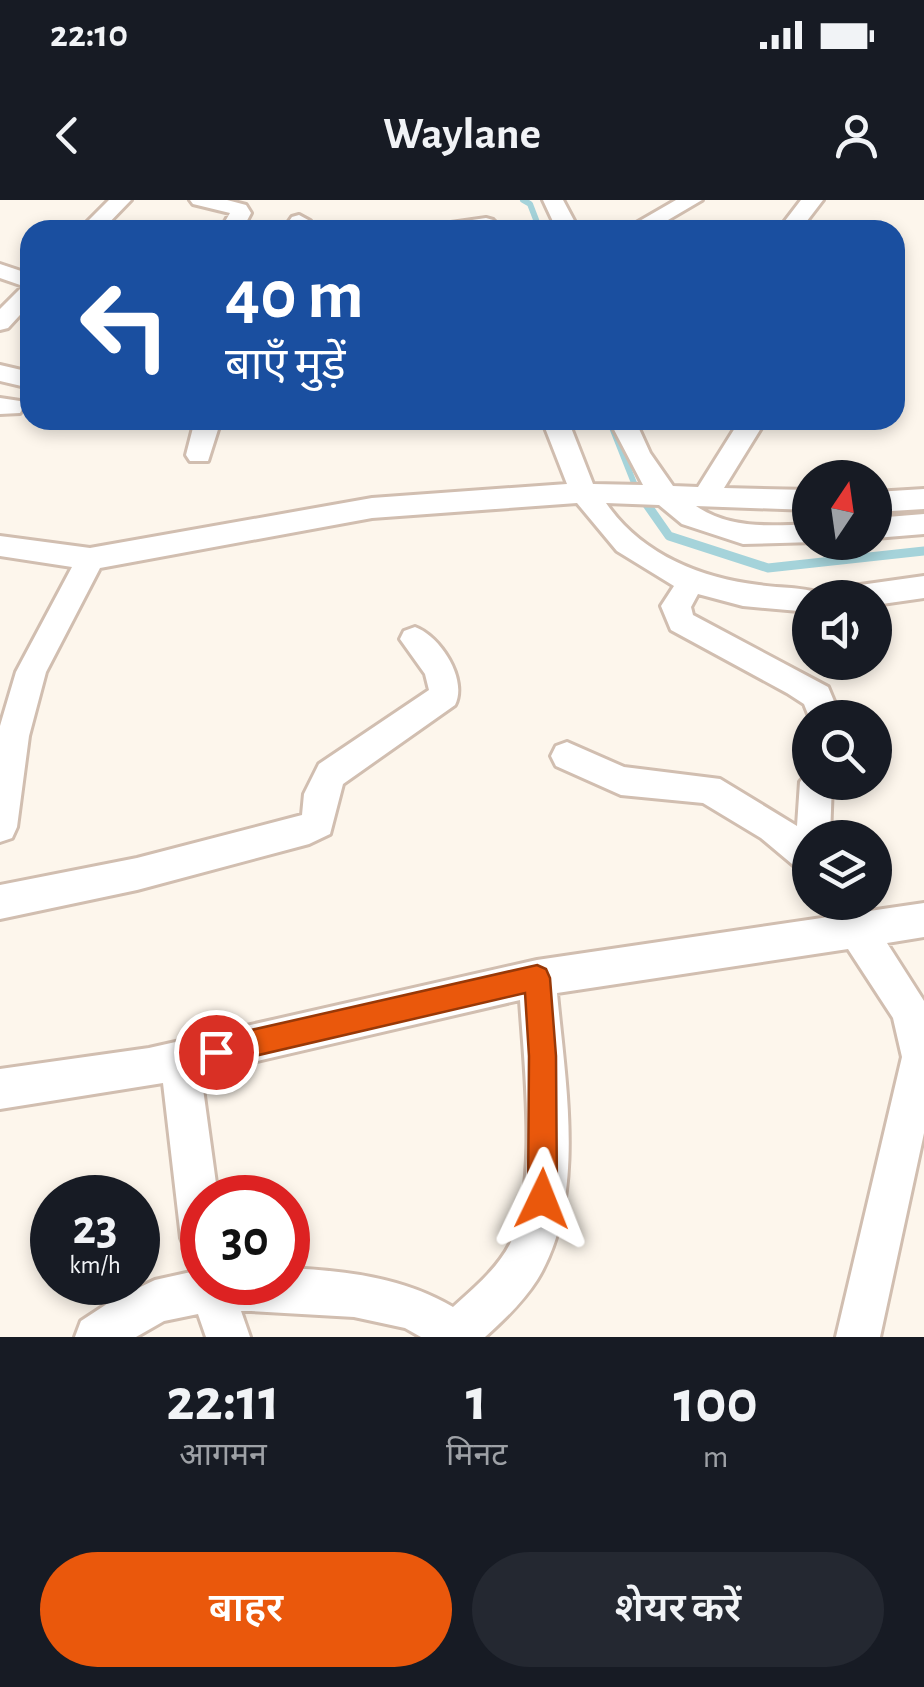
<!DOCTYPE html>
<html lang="hi">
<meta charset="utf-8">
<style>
:root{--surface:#171b24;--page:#242831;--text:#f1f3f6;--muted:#9ea1a6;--accent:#ea580c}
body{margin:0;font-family:"Alegreya Sans","Noto Sans Devanagari",sans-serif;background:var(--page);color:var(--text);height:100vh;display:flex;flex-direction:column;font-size:38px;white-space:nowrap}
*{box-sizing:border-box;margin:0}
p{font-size:32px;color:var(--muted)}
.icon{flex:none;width:55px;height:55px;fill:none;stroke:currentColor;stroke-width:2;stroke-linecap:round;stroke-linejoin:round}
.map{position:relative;height:1137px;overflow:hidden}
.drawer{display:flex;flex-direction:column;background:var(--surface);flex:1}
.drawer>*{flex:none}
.top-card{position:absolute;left:20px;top:20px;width:885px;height:210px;border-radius:30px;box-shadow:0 5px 15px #0003;background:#1a4fa0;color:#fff;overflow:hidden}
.needle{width:65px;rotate:13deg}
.controls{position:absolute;left:792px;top:260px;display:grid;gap:20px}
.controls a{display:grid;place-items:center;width:100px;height:100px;border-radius:50%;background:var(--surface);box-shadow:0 5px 15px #0003;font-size:50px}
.speed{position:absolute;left:30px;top:975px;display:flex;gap:20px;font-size:50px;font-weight:700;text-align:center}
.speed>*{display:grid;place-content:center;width:130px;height:130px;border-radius:50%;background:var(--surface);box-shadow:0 5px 15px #0003;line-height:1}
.speed small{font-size:25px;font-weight:400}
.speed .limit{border:15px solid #d22;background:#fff;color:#111}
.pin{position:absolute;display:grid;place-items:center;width:85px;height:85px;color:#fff;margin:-42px;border:5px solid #fff;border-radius:50%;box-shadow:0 2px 10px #0007}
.me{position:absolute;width:110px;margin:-55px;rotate:2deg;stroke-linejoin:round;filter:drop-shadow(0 0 8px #0008)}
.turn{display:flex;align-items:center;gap:35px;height:210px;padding:0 40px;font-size:45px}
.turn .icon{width:130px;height:130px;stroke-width:2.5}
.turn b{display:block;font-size:70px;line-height:85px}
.eta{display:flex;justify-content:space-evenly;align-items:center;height:170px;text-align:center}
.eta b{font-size:60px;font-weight:600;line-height:70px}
.button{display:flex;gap:20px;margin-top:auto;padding:20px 40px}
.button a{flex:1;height:115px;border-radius:60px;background:var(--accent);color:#fff;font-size:40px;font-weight:600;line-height:115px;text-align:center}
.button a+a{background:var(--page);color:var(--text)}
.status{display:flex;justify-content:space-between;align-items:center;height:70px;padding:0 50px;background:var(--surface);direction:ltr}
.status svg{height:28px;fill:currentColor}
header{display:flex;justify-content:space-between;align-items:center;height:130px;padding:0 40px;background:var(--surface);font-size:45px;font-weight:600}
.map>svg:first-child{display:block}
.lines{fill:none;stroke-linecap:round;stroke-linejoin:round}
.stream-far1{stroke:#a5d3da;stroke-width:6}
.stream{stroke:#a5d3da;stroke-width:9}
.minor-casing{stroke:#d1beb0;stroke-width:6}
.minor{fill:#fff;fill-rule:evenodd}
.route{fill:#ea580c;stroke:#983908;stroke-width:2.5}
</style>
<div class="status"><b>22:10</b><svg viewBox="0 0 49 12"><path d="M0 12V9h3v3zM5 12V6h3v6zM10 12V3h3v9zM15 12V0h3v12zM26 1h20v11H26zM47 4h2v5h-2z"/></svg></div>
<header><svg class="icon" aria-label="back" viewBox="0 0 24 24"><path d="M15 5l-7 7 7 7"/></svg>Waylane<svg class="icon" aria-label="person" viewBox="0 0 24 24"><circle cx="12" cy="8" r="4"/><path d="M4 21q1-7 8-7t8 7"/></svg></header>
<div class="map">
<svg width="924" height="1137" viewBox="0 0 924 1137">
<rect width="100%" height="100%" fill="#fdf6ec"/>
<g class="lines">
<path class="stream-far1" d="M523,0L530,4L540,30
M609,220L636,288"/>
<path class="stream" d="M634,286L669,336L768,368L924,351"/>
<defs>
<path id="minor" d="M109,0H131L102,30H79Z
M190,0H227L246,5L251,13L242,30H220L230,13L193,4Z
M543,0H563L579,30H557Z
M676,0H702L651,30H624Z
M801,0H823L800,30H778Z
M299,15L310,21L305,30H283L292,17Z
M486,18L493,20L497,24L493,28L433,30L444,24Z
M0,64L30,74V104L8,128L0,130V109L23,86L0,78Z
M0,165L30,172V188L0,181Z
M0,198L20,201L23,207L20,213L0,214Z
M195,220H221L208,261H190L186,255Z
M542,220H568L593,284L643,285L609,220H635L650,253L673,286L698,287L740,220H766L724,288L810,290V310L696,306C729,329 771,326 810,324V342H815L743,344L682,324L659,305L606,303C641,354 700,378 759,385C779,388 801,387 820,393L823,398H810V412L743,406L698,394L691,407L693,415L828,487L841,518L810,519L804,504L787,493L671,430L661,406L674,386L617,351L577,303L372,318L100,368L46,472L29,536L17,627L12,638L0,642V526L16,472L72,367L0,356V336L90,348L372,298L567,284Z
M924,289V309L875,312V292Z
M924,314V334L875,338V318Z
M924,376V398L875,405V398H832L836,390L846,387Z
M415,427C440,436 468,479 455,505L343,584L330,634L309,644L137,690L0,719V685L137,658L302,615L304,594L319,564L429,490L425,474L400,439L404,431Z
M567,542L624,567L720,579L797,626L800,582L810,570V582H832L830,638H810V674L798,669L761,638L703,603L621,595L556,566L551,556L556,546Z
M924,703V737L887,743L924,801V933L880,1137H836L902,857L893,818L848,749L557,793C565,882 587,999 537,1080C523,1102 504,1120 485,1137H421L405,1128L354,1117L251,1111H241L250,1137H206L198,1114L164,1121L136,1137H75L81,1121L113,1100L155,1080L191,1072L202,1063V1082H288V1068C346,1071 402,1077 453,1107C474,1088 497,1069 510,1044C539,988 524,864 520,800L201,874L218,998H202V1059L187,1053L181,1038L163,883L0,909V869L149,848L537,760Z"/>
</defs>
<use href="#minor" class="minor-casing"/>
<use href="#minor" class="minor"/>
</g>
<path class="route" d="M537,765L546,769L550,778L556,856L557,999L553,1009L542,1014L532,1009L528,999L529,856L525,793L216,865L206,861L202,852L206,842L216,838Z"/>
</svg>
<div class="controls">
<a><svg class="needle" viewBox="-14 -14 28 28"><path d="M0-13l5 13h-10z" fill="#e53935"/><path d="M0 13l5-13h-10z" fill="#9ea1a6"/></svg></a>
<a><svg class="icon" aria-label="sound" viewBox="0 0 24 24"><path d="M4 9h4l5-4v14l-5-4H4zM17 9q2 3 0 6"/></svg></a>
<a><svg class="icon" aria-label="search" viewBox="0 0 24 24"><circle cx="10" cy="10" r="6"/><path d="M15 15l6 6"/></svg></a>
<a><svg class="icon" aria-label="layers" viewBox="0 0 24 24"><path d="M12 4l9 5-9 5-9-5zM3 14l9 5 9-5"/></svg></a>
</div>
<div class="speed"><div>23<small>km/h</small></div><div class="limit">30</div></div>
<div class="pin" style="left:216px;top:852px;background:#d93025"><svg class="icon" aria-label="arrive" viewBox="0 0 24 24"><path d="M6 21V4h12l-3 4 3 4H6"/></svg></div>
<svg class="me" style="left:542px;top:999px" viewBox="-20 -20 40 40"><path d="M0-17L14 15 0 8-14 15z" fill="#ea580c" stroke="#fff" stroke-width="4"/></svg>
<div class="top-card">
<div class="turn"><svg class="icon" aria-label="left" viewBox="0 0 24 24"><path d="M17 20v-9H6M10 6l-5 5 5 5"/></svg><div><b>40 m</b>बाएँ मुड़ें</div></div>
</div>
</div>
<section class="drawer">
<div class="eta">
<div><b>22:11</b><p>आगमन</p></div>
<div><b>1</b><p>मिनट</p></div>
<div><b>100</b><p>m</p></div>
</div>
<div class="button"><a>बाहर</a><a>शेयर करें</a></div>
</section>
